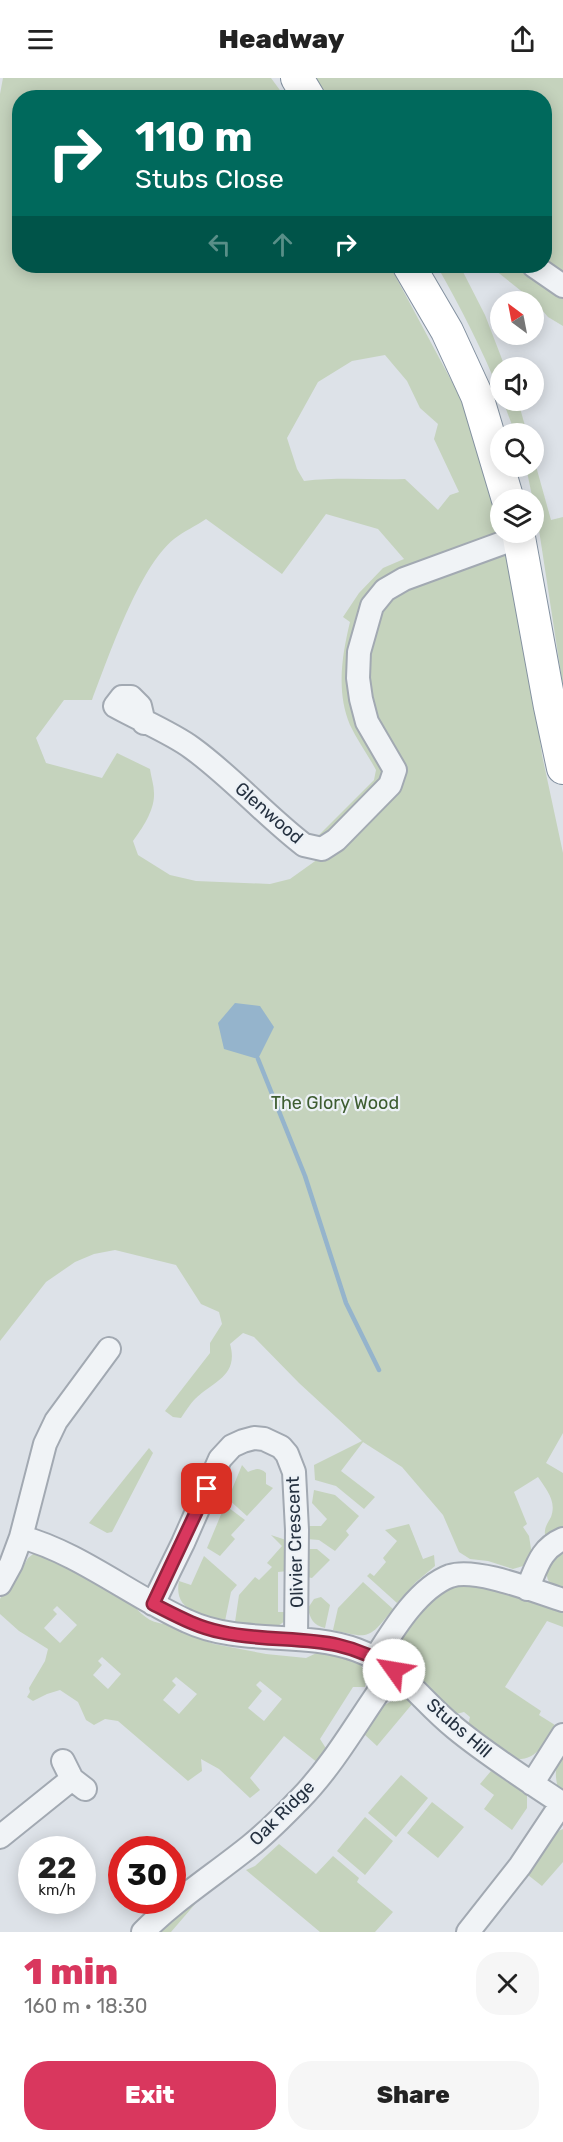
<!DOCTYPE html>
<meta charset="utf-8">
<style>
:root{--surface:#fff;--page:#f6f6f6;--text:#222;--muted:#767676;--accent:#d9375e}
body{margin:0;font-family:Rubik,sans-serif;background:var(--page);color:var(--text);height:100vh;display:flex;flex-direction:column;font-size:22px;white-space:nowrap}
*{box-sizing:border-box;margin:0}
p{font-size:20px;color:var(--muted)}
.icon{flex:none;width:33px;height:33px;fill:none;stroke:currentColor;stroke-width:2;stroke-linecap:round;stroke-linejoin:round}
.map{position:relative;height:1854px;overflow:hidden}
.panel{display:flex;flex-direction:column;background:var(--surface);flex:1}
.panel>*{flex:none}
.guide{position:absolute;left:12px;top:12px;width:540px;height:183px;border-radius:24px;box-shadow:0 3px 15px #0003;background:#00695c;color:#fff;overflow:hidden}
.needle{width:39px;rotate:328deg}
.controls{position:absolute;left:490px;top:213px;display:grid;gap:12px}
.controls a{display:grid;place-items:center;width:54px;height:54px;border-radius:50%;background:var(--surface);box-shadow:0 3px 15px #0003;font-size:30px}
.speed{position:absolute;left:18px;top:1758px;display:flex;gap:12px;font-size:30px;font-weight:700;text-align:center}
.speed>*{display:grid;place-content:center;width:78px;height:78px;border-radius:50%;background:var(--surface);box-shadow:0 3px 15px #0003;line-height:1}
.speed small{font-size:15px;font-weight:400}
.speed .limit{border:9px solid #d22;background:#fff;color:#111}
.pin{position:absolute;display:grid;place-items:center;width:51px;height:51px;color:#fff;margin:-26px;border-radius:12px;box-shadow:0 3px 9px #0006}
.me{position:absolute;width:66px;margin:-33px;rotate:302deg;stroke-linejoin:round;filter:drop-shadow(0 0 4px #0008)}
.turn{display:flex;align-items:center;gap:21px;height:126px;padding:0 24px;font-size:27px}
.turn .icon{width:78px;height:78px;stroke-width:2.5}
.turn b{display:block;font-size:42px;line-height:51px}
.lanes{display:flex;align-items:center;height:57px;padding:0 24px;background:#0003;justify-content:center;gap:30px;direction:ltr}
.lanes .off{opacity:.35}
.round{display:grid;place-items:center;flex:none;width:63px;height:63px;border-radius:24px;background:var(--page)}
.head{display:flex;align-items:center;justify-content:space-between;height:102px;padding:0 24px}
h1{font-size:36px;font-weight:800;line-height:45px;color:var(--accent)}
.action{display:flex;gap:12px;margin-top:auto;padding:12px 24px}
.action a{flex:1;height:69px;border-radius:24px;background:var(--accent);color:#fff;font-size:24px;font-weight:800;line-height:69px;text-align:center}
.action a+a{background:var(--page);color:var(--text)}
header{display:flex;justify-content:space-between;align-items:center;height:78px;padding:0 24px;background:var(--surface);font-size:27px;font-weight:800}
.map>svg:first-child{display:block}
.green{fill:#c5d3bd;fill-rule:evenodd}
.water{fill:#95b4cc}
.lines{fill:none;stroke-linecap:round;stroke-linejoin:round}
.stream{stroke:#95b4cc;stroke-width:4.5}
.minor-casing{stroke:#a2a9b2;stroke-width:26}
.highway-casing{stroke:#8391a0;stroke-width:34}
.minor{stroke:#f0f3f6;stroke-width:22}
.highway{stroke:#fff;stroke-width:32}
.route-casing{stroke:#8d243d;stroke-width:15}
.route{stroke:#d9375e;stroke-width:10}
.labels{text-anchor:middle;stroke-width:4.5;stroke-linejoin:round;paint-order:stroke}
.street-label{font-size:18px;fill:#253140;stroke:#ecf1f6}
.park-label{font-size:18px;fill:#3e5d31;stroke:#ecf1f6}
</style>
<header><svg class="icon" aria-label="menu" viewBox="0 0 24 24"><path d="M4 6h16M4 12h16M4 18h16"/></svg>Headway<svg class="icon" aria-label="share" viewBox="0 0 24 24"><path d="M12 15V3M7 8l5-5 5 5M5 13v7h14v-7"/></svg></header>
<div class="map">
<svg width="563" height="1854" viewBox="0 0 563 1854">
<rect width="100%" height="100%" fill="#dde2e8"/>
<path class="green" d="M3,0H271L285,19L20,20V188H390L459,317L484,388L496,439L501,445V454L507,455L528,574L542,677L563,775V1355L546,1385L563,1395V1451L545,1457C544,1449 548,1445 551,1439C557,1423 546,1411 538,1399L514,1414L527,1446L523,1449L529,1458L532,1477L523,1488L513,1491L488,1483L470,1481L459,1474L443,1437L402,1389L363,1364L341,1393L375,1419L364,1431L336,1408L315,1402L314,1387L362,1363L299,1305L254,1259L243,1255L230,1266C239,1298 214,1303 195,1321C190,1326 185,1334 181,1340L173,1339L165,1333L210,1275V1265L222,1246L219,1234L201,1226L176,1187L115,1172L94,1176L75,1184L46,1204L0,1263V16ZM385,277L407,303L420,330L438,346L434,361L459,414L450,417L438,432L405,401C371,402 338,399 304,403L297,391L287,360L318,304L352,283ZM326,436L378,451L404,481L383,490L359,515L343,539L350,544C342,577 336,614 350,647C357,662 368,677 376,692L374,702L313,763L318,781L290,801L270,806L196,803L170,797L138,777L133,763C142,751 155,732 154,715C154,707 151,699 150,691L117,675L102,700L46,685L36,660L64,622H92C109,578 139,489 174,461C184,453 196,448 206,441L282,496Z
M315,0H563V199L545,185L544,20L329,19Z
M437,188H460L485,237L505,289L501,290V318C483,273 461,230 437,188Z
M490,188H522L563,217V248L548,239L535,224Z
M503,323H518L527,355H515Z
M534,381L551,442L563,439V609L539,452L526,389L534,388Z
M149,1370L153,1375L112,1454L107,1455L89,1445Z
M242,1387L248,1394C255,1391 259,1389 266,1395V1406L273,1410L247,1438L228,1421Z
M314,1412L335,1417L359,1438L346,1453L349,1457L335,1473L319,1462L307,1461V1448H321L327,1441L312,1425Z
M225,1427L245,1442L231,1457L235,1461L220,1478L207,1470Z
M409,1446L423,1481L434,1477L435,1488L416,1504L397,1525L367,1498L370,1495L374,1498L386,1484L383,1480L397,1463L385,1452Z
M271,1457L286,1462L288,1493L278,1494V1534H288L285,1543L278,1548L235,1544L239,1517L255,1499L259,1502L272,1489L267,1485L282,1468Z
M563,1467V1513C539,1505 547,1490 554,1472Z
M306,1471H317L330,1482L312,1500L306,1499Z
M37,1473L128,1520C135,1530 146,1543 159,1545C167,1547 169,1542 179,1547V1553L214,1566L266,1576L306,1580L323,1572C345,1579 370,1579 365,1609H353L320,1661L327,1672L318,1685L284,1658L250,1700L260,1712L250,1720L219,1691L201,1681L202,1693L188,1703L118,1643L105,1641L94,1647L86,1642L78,1624L60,1612L47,1616L33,1623L27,1619L30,1614L29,1610L45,1583L48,1571L19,1553L0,1536V1521L8,1506L12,1508L28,1480ZM57,1528L77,1547L60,1565L44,1550L57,1536L53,1532ZM102,1579L121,1596L108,1611L93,1597L102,1587L98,1583ZM176,1599L197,1616L179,1636L163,1622L176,1607L172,1603ZM260,1603L282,1621L264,1643L248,1630L262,1613L256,1607Z
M204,1478L237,1507L231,1514L225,1543C201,1537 173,1533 179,1503L191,1507Z
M363,1504L393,1531C369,1561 370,1561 333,1552L338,1530Z
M471,1504L563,1533V1549L547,1543L505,1609L541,1633L539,1637L555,1647C544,1665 538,1683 514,1681L468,1647L470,1639L464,1634L456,1636L407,1586L399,1575L398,1566C416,1536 435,1509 471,1504Z
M321,1519L330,1527L325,1550C313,1547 310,1541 308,1530L314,1521Z
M397,1620L407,1621L413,1625L377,1668L364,1656L383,1628Z
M563,1678V1715L558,1711C555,1697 554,1689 563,1678Z
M491,1693L527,1717V1730L512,1752L484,1731L494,1717L480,1706Z
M401,1697L428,1720L396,1759L368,1735Z
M432,1724L464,1749L438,1780L407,1755Z
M365,1739L393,1763L365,1797L337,1773Z
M563,1751V1784L542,1808L528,1797C537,1783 547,1757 563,1751Z
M279,1766L316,1796L333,1778L359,1800L357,1804L393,1834L375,1854H320L246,1792L255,1788Z
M196,1825L171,1854H161L180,1835Z"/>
<path class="water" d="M235,925L260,928L274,949L258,981L224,971L218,945Z"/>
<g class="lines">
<path class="stream" d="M258,981L305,1098L346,1225L379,1292"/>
<defs>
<path id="minor" d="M534,188L563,208
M144,645L140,628L131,619H122L115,628C138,641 172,655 192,670C232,699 265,737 304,767L322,771L336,762L390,707L395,692L367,644L361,621L358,600L359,574L372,528L385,512L404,501L519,459
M21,1459C78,1474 133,1519 187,1543C240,1568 302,1552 357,1572C401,1588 420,1622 455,1650C489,1678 527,1702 563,1726
M0,1506L11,1486L21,1459L45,1366L56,1343L109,1271
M527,1511C537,1489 540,1471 563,1461
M153,1526L183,1465L220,1381L232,1368L243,1363L254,1360L264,1361L281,1369L287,1376L294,1394L297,1452L296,1561
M376,1579C393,1552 418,1510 450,1498C476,1489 537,1514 563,1522
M63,1683L72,1701L85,1711
M532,1706L563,1657
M0,1759L72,1701
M143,1854C176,1821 214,1797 250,1768C268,1754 284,1737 300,1721C337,1683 362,1635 394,1592
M468,1854L520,1788L562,1725"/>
<path id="highway" d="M297,0L309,20
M409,188L447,253L477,318L508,422
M518,454L550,629L563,690"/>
</defs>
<use href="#minor" class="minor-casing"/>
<use href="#highway" class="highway-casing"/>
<use href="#minor" class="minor"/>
<use href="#highway" class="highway"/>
</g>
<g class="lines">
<defs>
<path id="route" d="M207,1411L153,1526C175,1537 196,1549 221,1554C285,1568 335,1551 394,1592"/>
</defs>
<use href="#route" class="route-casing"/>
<use href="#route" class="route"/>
</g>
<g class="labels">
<g class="street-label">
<text transform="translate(269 735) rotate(41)" y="6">Glenwood</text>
<text transform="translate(295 1464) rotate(-92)" y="6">Olivier Crescent</text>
<text transform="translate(459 1650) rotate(41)" y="6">Stubs Hill</text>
<text transform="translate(282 1735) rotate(-45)" y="6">Oak Ridge</text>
</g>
<g class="park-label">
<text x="335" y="1031">The Glory Wood</text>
</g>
</g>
</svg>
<div class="controls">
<a><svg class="needle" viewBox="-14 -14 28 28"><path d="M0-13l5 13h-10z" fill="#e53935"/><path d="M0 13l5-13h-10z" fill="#767676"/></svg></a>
<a><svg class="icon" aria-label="sound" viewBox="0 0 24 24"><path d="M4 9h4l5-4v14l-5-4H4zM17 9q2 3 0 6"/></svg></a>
<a><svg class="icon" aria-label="search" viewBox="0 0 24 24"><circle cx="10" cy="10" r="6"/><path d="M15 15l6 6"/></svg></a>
<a><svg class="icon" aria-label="layers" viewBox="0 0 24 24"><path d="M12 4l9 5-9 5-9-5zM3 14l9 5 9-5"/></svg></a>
</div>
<div class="speed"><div>22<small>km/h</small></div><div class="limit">30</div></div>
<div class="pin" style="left:207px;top:1411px;background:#d93025"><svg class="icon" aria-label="arrive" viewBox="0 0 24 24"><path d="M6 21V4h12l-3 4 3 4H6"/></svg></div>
<svg class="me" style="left:394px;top:1592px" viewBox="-20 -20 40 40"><circle r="19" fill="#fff"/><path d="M0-13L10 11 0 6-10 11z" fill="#d9375e"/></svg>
<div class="guide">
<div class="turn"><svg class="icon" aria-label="right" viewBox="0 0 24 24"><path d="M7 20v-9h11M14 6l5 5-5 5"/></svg><div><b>110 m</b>Stubs Close</div></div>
<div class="lanes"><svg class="icon off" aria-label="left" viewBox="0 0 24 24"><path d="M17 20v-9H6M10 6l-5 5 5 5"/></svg><svg class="icon off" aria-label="ahead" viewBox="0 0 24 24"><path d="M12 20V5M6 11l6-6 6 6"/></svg><svg class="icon" aria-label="right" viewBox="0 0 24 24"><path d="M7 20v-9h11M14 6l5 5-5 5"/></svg></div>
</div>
</div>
<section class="panel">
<div class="head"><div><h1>1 min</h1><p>160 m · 18:30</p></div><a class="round"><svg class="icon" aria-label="close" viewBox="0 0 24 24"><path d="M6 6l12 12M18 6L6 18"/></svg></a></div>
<div class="action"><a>Exit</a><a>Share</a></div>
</section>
